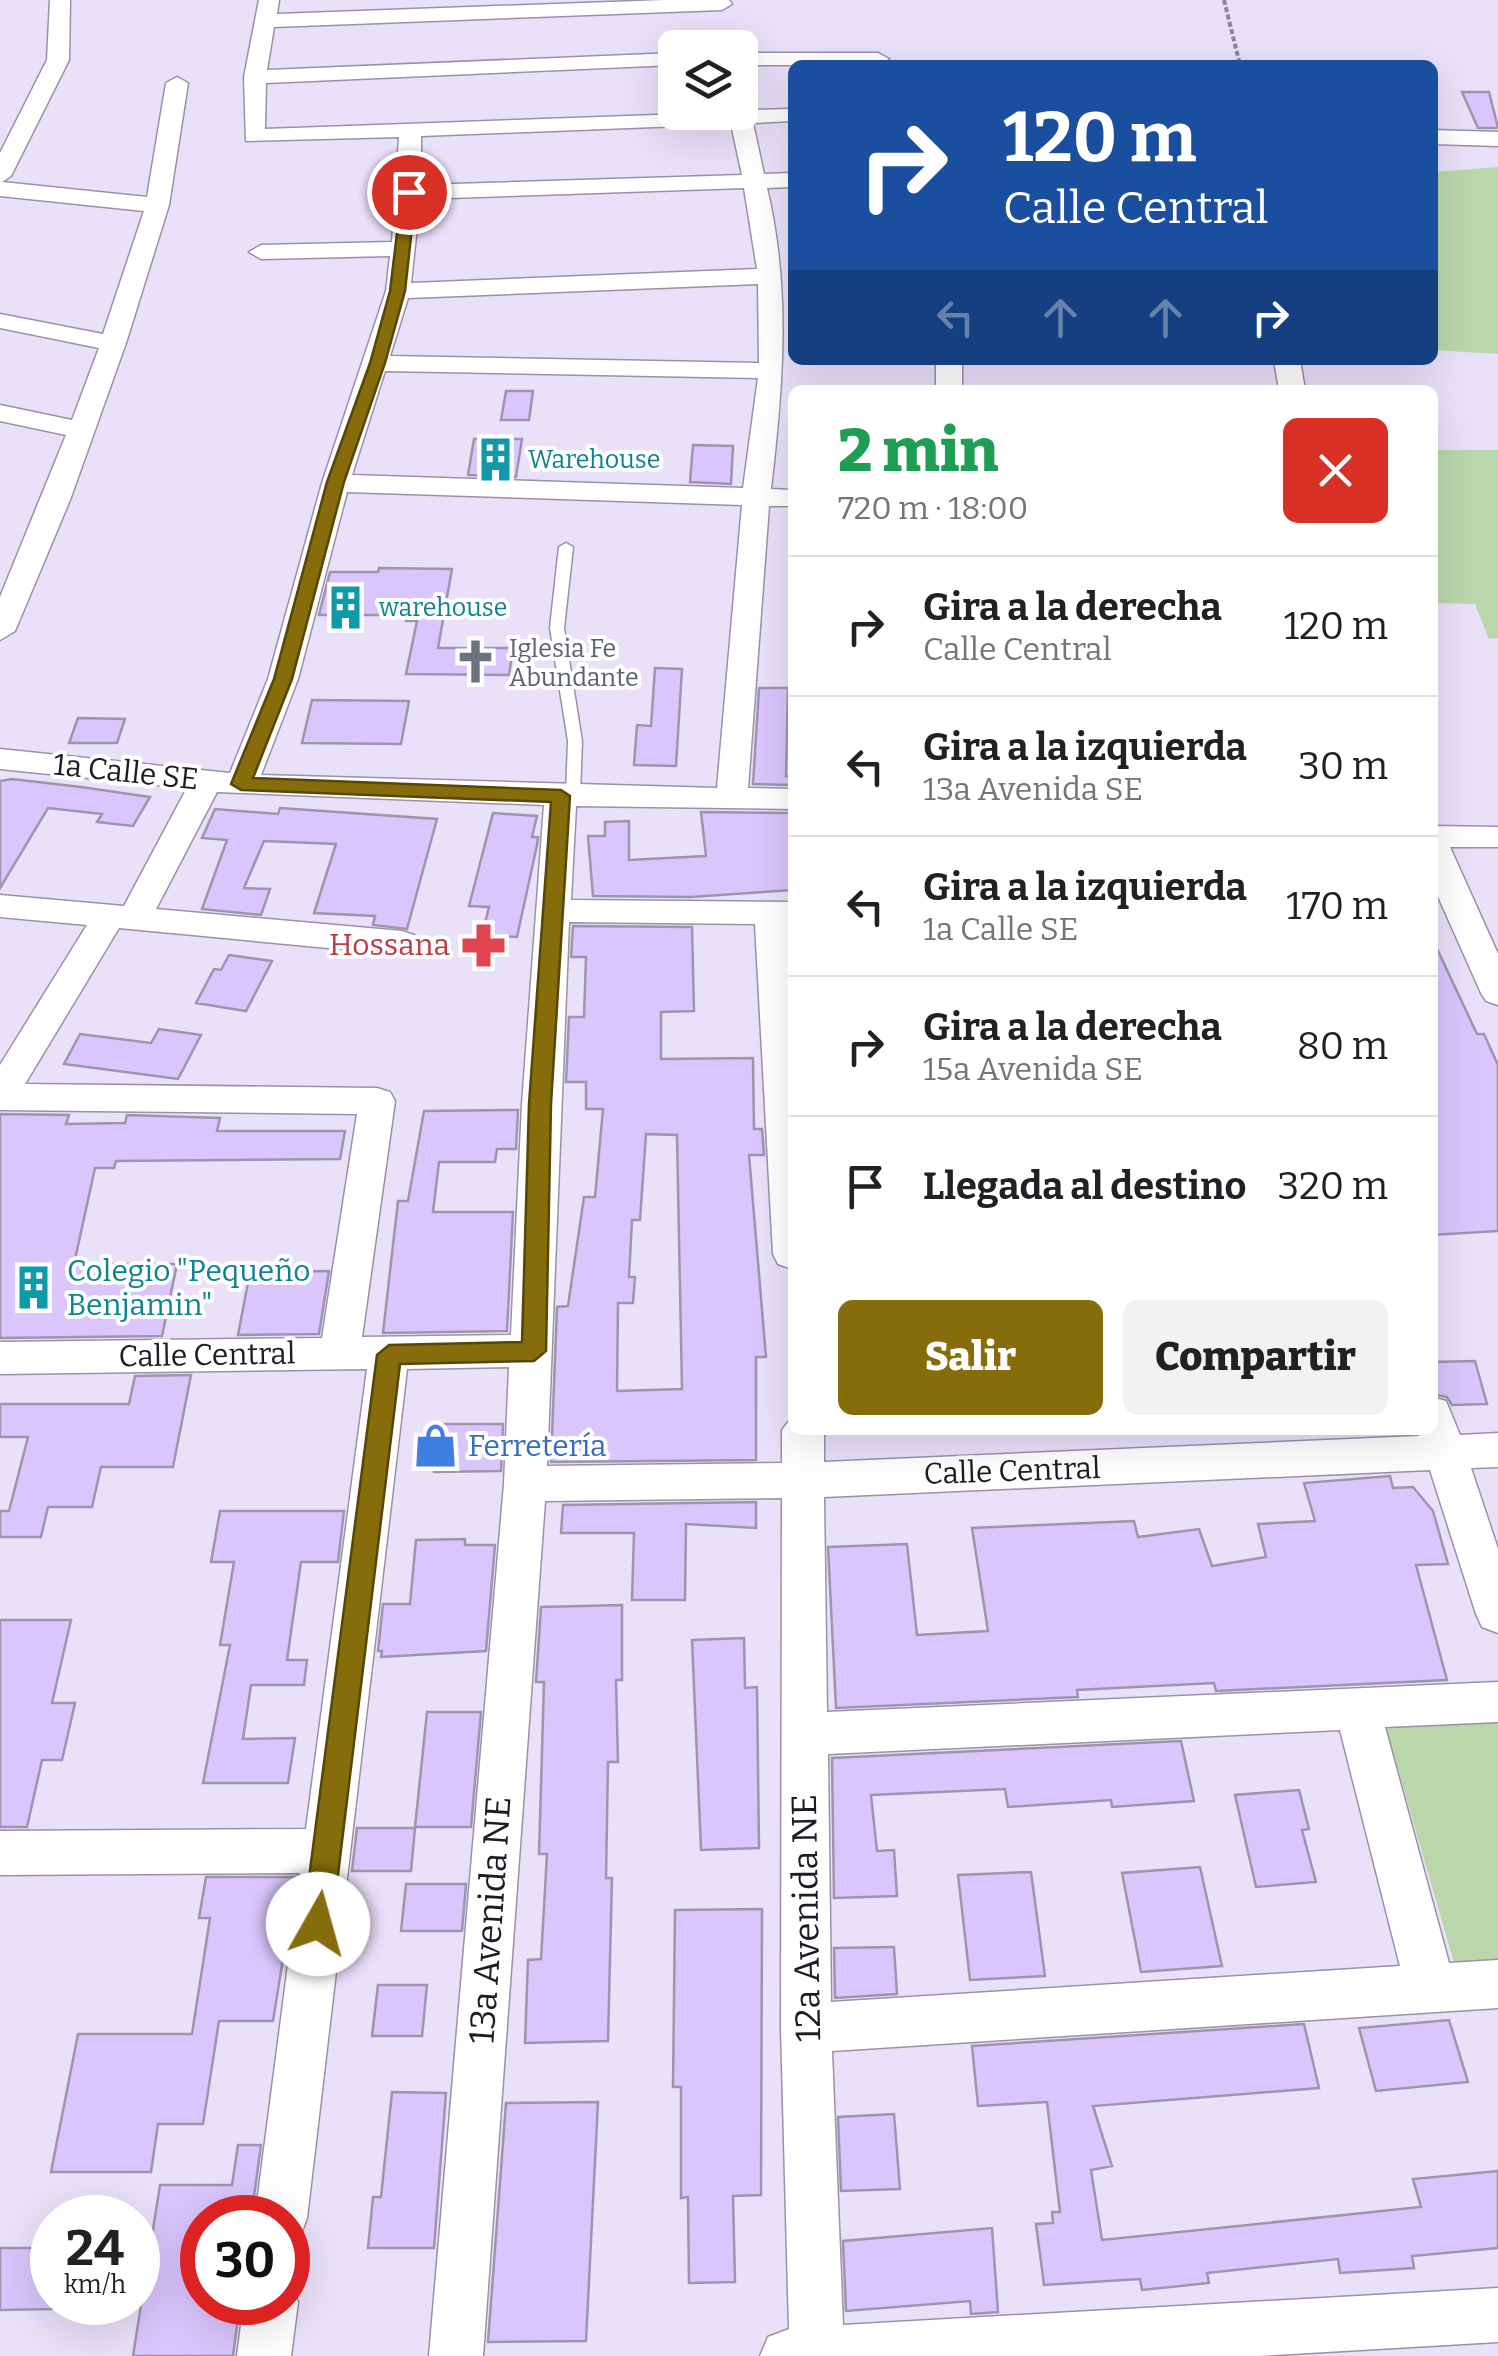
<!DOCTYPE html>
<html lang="es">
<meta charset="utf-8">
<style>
:root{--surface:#fff;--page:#f2f2f2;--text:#202124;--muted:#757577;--line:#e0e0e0;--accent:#866c0a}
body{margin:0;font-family:Bitter,serif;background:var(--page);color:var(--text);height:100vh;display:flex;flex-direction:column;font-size:38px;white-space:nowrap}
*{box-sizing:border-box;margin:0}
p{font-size:32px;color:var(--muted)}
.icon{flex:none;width:55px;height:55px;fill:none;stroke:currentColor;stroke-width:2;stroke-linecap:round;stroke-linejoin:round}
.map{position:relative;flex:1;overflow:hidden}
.details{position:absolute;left:788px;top:385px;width:650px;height:1050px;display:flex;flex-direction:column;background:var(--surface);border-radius:15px;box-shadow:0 10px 40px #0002}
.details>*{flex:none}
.guide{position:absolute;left:788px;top:60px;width:650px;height:305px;border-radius:15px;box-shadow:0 10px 40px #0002;background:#1a4fa0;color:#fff;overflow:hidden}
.controls{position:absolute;left:658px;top:30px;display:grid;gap:20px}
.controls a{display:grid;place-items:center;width:100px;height:100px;border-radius:15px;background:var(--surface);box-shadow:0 10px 40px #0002;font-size:50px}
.speed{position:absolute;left:30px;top:2195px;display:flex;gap:20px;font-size:50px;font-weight:700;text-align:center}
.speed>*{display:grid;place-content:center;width:130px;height:130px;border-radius:50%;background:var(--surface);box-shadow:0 10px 40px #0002;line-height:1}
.speed small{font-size:25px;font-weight:400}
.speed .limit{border:15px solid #d22;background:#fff;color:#111}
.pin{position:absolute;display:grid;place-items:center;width:85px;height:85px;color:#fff;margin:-42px;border:5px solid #fff;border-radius:50%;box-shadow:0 2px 10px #0007}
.me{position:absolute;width:110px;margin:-55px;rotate:7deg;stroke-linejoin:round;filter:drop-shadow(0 0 8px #0008)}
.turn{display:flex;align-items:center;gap:35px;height:210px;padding:0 50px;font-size:45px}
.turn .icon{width:130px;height:130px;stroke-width:2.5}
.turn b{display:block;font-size:70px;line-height:85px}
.lanes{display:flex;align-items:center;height:95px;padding:0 50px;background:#0003;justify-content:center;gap:50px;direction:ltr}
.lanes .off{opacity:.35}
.round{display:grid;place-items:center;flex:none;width:105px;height:105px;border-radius:15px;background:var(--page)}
.overview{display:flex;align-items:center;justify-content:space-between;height:170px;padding:0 50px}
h1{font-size:60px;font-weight:800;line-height:75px;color:#1e9e55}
.action{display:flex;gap:20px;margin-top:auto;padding:20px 50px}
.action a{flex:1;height:115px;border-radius:15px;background:var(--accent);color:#fff;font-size:40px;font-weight:800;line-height:115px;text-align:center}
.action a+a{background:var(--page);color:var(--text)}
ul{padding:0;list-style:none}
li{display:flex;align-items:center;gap:30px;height:140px;padding:0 50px;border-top:2px solid var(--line)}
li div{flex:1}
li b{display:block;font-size:38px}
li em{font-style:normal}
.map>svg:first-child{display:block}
.green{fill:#bad7ac}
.building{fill:#dac5fc;stroke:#9e95ad;stroke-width:2.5;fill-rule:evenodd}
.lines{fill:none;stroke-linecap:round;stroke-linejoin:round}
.service-casing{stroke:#9a91a9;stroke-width:3}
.minor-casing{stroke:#9a91a9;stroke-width:3}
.path{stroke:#8d8699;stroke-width:4;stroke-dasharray:5 2.5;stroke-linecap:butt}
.service{fill:#fff;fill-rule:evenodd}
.minor{fill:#fff;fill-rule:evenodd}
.route{fill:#866c0a;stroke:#574606;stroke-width:2.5}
.labels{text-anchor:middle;stroke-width:8;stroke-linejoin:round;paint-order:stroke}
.far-culture-label{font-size:25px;fill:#0d838f;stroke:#fff;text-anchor:start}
.far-worship-label{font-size:25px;fill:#5b616d;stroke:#fff;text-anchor:start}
.street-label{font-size:30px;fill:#1f1b24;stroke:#fff}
.health-label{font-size:30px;fill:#be3a42;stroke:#fff;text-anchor:end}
.culture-label{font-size:30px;fill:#0d838f;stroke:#fff;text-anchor:start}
.shop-label{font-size:30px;fill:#366cbe;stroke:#fff;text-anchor:start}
.near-street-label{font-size:35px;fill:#1f1b24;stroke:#fff}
</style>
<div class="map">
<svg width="1498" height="2356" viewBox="0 0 1498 2356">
<rect width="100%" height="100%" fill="#e9e0fa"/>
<path class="green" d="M1498,167V354L1433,350V172Z
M1433,450H1498V638L1489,639L1475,604L1433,603Z
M1498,1720V1963L1455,1966L1386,1728Z"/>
<path class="building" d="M1462,92H1489L1498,128H1478Z
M506,391H533L529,420H501Z
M474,439H522L516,477L468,475Z
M693,445L733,446L731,484L690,482Z
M379,568L452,569L438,648H513L509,675L406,674L417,621H406L407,615H319L330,572H378Z
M655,668L682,669L676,766L634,765L637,725L651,726Z
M759,688H788L786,776H792V785L753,784Z
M312,700L409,701L401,744L302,743Z
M78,718L125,719L117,743H69Z
M12,779L81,787L150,797L133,826L97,822L102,814L48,808L0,888V781Z
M280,808L437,819L407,929L373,925L375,916L314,913L336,844L264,841L244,888L270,889L261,915L202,909L227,840L202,838L215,809L278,814Z
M701,812L792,813V890L691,897L593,896L588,836H605V822L629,821V860L706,856Z
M493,813L537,816L532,837H538L537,845L517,937L482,935L489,907L469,906Z
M573,926L692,927L694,1011L661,1012V1059L753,1058L754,1129H762L764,1155H749L766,1357H756V1460L551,1462L557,1307L568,1306L584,1197H595L603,1109H586V1082H566L569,1017H584L586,957H571ZM646,1134L677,1135L682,1389L617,1391L618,1303H633L635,1277H629L632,1220H640Z
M1432,938L1477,1034H1484L1498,1065V1231L1432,1235Z
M229,955L272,961L246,1011L196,1003L214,969L221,970Z
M159,1029L201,1035L178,1079L64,1064L80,1034L151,1043Z
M518,1110L516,1149H497L495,1162H439L433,1212H513L507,1331L383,1333L398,1201H408L424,1111Z
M0,1114L69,1115L66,1124L125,1123L127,1115L220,1118L217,1131H345L340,1159L116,1161L114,1168H95L74,1264H177L162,1336L0,1338Z
M329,1271L319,1334L238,1335L250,1272Z
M1475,1361L1487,1404L1452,1405L1447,1397L1432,1394V1362Z
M191,1375L173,1467H101L92,1507H48L41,1537H0V1511H9L28,1437H0V1404H129L135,1376Z
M439,1424H503L501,1471L434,1472Z
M1390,1476L1393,1488L1413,1487L1433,1511L1448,1564L1416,1565L1447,1680L1216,1691L1214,1683L1077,1690L1078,1697L836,1708L828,1547L907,1544L917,1635L988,1631L972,1528L1134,1521L1138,1537L1199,1529L1212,1566L1266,1557L1258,1524L1315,1521L1304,1483Z
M756,1502V1528L686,1524L685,1600H632L634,1533H561L563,1505Z
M220,1511H344L338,1562H301L287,1660H307L304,1685H251L243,1739L295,1738L288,1783H203L230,1645H220L234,1562H211Z
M465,1539V1545H495L486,1651L381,1657L382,1651H378L383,1604H410L416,1540Z
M622,1605V1680H616L618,1762H608L606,1878H612L608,2041L525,2043L528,1960L541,1959L547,1854H539L544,1682H536L541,1607Z
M0,1620H71L52,1703H75L62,1760H42L27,1827H0Z
M744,1638L745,1688L757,1687L759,1848L701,1850L692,1640Z
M427,1712H481L471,1827H415Z
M1181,1741L1194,1801L1112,1807L1111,1800L1008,1807L1005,1789L871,1795L877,1851L894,1850L897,1896L834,1898L832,1758Z
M1299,1790L1309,1829L1302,1830L1316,1882L1256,1887L1235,1795Z
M357,1828H415L411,1871H352Z
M1200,1867L1222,1966L1141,1972L1122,1873Z
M1031,1872L1045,1976L970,1980L958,1875Z
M206,1877H296L273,2021H219L203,2124H158L151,2172H51L78,2034H192L210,1918H199Z
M406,1884H466L462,1931H401Z
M762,1909L761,2195L733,2196L735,2282L689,2283L688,2197L681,2198V2087H673L675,1910Z
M894,1947L897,1994L835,1998L834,1948Z
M378,1985H427L422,2036H372Z
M1449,2020L1468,2082L1376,2091L1359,2028Z
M1304,2024L1319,2088L1093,2106L1112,2166L1091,2170L1102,2240L1421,2207L1413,2179L1498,2171V2248L1412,2256L1414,2268L1340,2273L1338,2259L1207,2273L1209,2283L1142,2290L1140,2279L1044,2285L1036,2224L1053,2223L1052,2212H1060L1047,2102L978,2106L972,2046Z
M392,2092L446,2093L434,2248H368L373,2197H381Z
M598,2102L586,2341L488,2342L506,2103Z
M894,2114L900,2189L841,2191L838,2117Z
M238,2145H261L251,2218H202V2302H240L233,2356H133L160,2185H232Z
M992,2228L998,2312L971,2314L970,2301L846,2311L843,2241Z
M0,2248H52V2309L0,2310Z"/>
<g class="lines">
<defs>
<path id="service" d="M566,543L573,547L564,628L582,741L580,795L573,800L566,795L568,741L550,628L559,547Z"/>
<path id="minor" d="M50,0H70L69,60L11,176L2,182L147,197L166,83L177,77L188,83L169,205L126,343L70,500L15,631L0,640V597L66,435L0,421V405L72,420L99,348L0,328V314L103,334L144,211L0,196V153L47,60Z
M259,0H279L277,14L665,0H729L732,4L722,10L274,27L267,70L675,53V65L266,83L265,129L740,112V106L749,110L792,109V121L753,123L764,174L792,173V187L767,188C791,289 783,386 771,489L792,490V506H769L748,788L792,789V809L576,806L571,900L792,902V924H789L792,1269L778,1264L773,1254L755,924L569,922L547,1466L782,1463V1430L792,1417V1430H824V1462L1419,1436L1417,1430H1432V1397L1446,1401L1460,1435L1498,1433V1467L1471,1468L1498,1549V1633L1482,1627L1476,1614L1430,1470L824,1497L827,1712L1498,1682V1722L1385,1727L1449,1963L1498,1960V2008L832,2051L843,2325L1498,2288V2342L1258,2356H760L768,2337L789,2329L781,2028L782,1498L545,1501L483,2356H429L504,1484L509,1367L407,1369L307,2218L300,2237L288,2242V2218H255L300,1873L0,1875V1831L306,1829L367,1369L0,1374V1342L322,1338L357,1114L0,1110V1065L87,925L0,917V895L124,906L187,788L0,769V749L230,773L268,679L322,483L386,291L390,256L261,259L249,252L261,245L392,242L399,137L246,141L244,77ZM731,124L742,175L421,185V136ZM744,188L757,269L411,283L420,199ZM758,284L759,363L390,356L408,298ZM385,371L758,378L743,488L352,475ZM347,492L742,505L717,788L261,775L298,679ZM217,792L544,805L522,1104L511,1335L362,1337L395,1101L390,1092L377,1088L25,1084L119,928L402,955L414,951L419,943L414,935L402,931L156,909ZM1340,1730L1400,1966L831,2002L828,1754Z
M740,53H878L889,59L879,65H740Z
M1432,130L1498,132V146L1432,144Z
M936,360H962V390H936Z
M1274,360H1300L1305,390H1279Z
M1432,826L1498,827V847H1450L1498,954V1005L1486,1001L1481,993L1432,883Z
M288,2282L298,2302L291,2356H237L244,2302H288Z"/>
</defs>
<use href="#service" class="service-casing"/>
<use href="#minor" class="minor-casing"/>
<path class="path" d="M1224,0L1240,65"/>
<use href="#service" class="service"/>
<use href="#minor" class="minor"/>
</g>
<path class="route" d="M409,187L416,192L405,291L385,363L344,482L292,679L253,778L561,790L570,796L551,1104L546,1351L534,1361L400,1364L332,1924L328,1934L318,1939L307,1934L303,1924L377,1355L389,1345L522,1342L529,1104L551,802L241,790L231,784L274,679L327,482L370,363L390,291L402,192Z"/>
<defs>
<symbol id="building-bare" viewBox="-9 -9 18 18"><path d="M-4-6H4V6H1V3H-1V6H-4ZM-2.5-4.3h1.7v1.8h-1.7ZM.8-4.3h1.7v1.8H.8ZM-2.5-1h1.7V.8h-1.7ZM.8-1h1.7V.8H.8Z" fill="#0f9aa8" stroke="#fff" stroke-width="2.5" paint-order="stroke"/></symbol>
<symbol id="church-bare" viewBox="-9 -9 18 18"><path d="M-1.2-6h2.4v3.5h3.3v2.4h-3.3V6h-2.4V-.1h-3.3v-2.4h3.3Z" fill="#6b7280" stroke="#fff" stroke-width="2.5" paint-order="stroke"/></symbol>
<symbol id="pharmacy-bare" viewBox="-9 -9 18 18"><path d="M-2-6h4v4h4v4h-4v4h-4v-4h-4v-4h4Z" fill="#e0444e" stroke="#fff" stroke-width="2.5" paint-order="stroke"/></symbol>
<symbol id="shop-bare" viewBox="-9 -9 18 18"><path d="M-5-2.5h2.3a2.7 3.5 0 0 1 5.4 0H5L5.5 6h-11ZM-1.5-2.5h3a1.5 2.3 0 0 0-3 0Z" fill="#3f7fe0" stroke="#fff" stroke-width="2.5" paint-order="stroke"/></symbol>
</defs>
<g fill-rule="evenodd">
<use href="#building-bare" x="464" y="428" width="63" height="63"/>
<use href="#building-bare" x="314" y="576" width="63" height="63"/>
<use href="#church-bare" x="444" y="630" width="63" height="63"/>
<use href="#pharmacy-bare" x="452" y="914" width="63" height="63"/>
<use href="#building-bare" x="2" y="1256" width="63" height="63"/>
<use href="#shop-bare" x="404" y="1414" width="63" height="63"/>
</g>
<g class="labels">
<g class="far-culture-label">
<text x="528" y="468">Warehouse</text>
<text x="379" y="616">warehouse</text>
</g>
<g class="far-worship-label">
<text x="509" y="657">Iglesia Fe<tspan x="509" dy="29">Abundante</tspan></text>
</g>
<g class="street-label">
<text transform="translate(126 772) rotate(6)" y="10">1a Calle SE</text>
<text transform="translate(207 1355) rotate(-1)" y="10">Calle Central</text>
<text transform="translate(1012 1471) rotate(-2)" y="10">Calle Central</text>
</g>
<g class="health-label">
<text x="450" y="955">Hossana</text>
</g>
<g class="culture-label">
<text x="67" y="1281">Colegio "Pequeño<tspan x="67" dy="34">Benjamin"</tspan></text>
</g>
<g class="shop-label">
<text x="468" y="1456">Ferretería</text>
</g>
<g class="near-street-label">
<text transform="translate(806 1918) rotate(-91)" y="12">12a Avenida NE</text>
<text transform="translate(490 1920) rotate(-86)" y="12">13a Avenida NE</text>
</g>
</g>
</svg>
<div class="controls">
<a><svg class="icon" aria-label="layers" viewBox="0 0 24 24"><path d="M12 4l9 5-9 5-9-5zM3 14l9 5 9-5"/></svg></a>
</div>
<div class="speed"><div>24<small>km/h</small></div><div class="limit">30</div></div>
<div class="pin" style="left:409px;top:192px;background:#d93025"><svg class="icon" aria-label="arrive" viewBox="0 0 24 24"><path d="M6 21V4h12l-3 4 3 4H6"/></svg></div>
<svg class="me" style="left:318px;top:1924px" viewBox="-20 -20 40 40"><circle r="19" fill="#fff"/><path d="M0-13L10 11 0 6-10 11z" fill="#866c0a"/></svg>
<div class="guide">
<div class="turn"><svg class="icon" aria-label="right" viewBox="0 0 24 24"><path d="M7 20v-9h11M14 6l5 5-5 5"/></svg><div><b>120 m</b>Calle Central</div></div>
<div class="lanes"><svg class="icon off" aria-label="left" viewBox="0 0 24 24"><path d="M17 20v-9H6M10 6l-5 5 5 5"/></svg><svg class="icon off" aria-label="ahead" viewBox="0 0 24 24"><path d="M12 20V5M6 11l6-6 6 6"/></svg><svg class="icon off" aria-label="ahead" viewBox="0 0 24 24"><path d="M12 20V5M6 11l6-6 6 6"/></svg><svg class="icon" aria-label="right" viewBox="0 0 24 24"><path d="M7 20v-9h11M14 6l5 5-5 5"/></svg></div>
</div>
<section class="details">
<div class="overview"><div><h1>2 min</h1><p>720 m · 18:00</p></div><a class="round" style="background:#d93025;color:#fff"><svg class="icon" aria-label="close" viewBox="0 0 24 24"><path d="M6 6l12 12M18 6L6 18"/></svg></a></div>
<ul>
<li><svg class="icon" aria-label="right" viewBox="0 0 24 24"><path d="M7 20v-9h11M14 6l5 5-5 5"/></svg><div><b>Gira a la derecha</b><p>Calle Central</p></div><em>120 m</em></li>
<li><svg class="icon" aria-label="left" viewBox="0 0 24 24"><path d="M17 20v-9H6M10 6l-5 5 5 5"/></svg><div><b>Gira a la izquierda</b><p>13a Avenida SE</p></div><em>30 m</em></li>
<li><svg class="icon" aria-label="left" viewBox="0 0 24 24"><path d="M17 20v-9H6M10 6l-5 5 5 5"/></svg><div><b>Gira a la izquierda</b><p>1a Calle SE</p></div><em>170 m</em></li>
<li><svg class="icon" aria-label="right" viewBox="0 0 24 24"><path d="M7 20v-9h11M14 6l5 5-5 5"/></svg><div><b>Gira a la derecha</b><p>15a Avenida SE</p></div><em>80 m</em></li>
<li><svg class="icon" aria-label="arrive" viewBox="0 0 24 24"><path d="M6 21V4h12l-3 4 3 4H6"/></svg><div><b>Llegada al destino</b></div><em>320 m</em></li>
</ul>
<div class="action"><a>Salir</a><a>Compartir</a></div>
</section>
</div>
